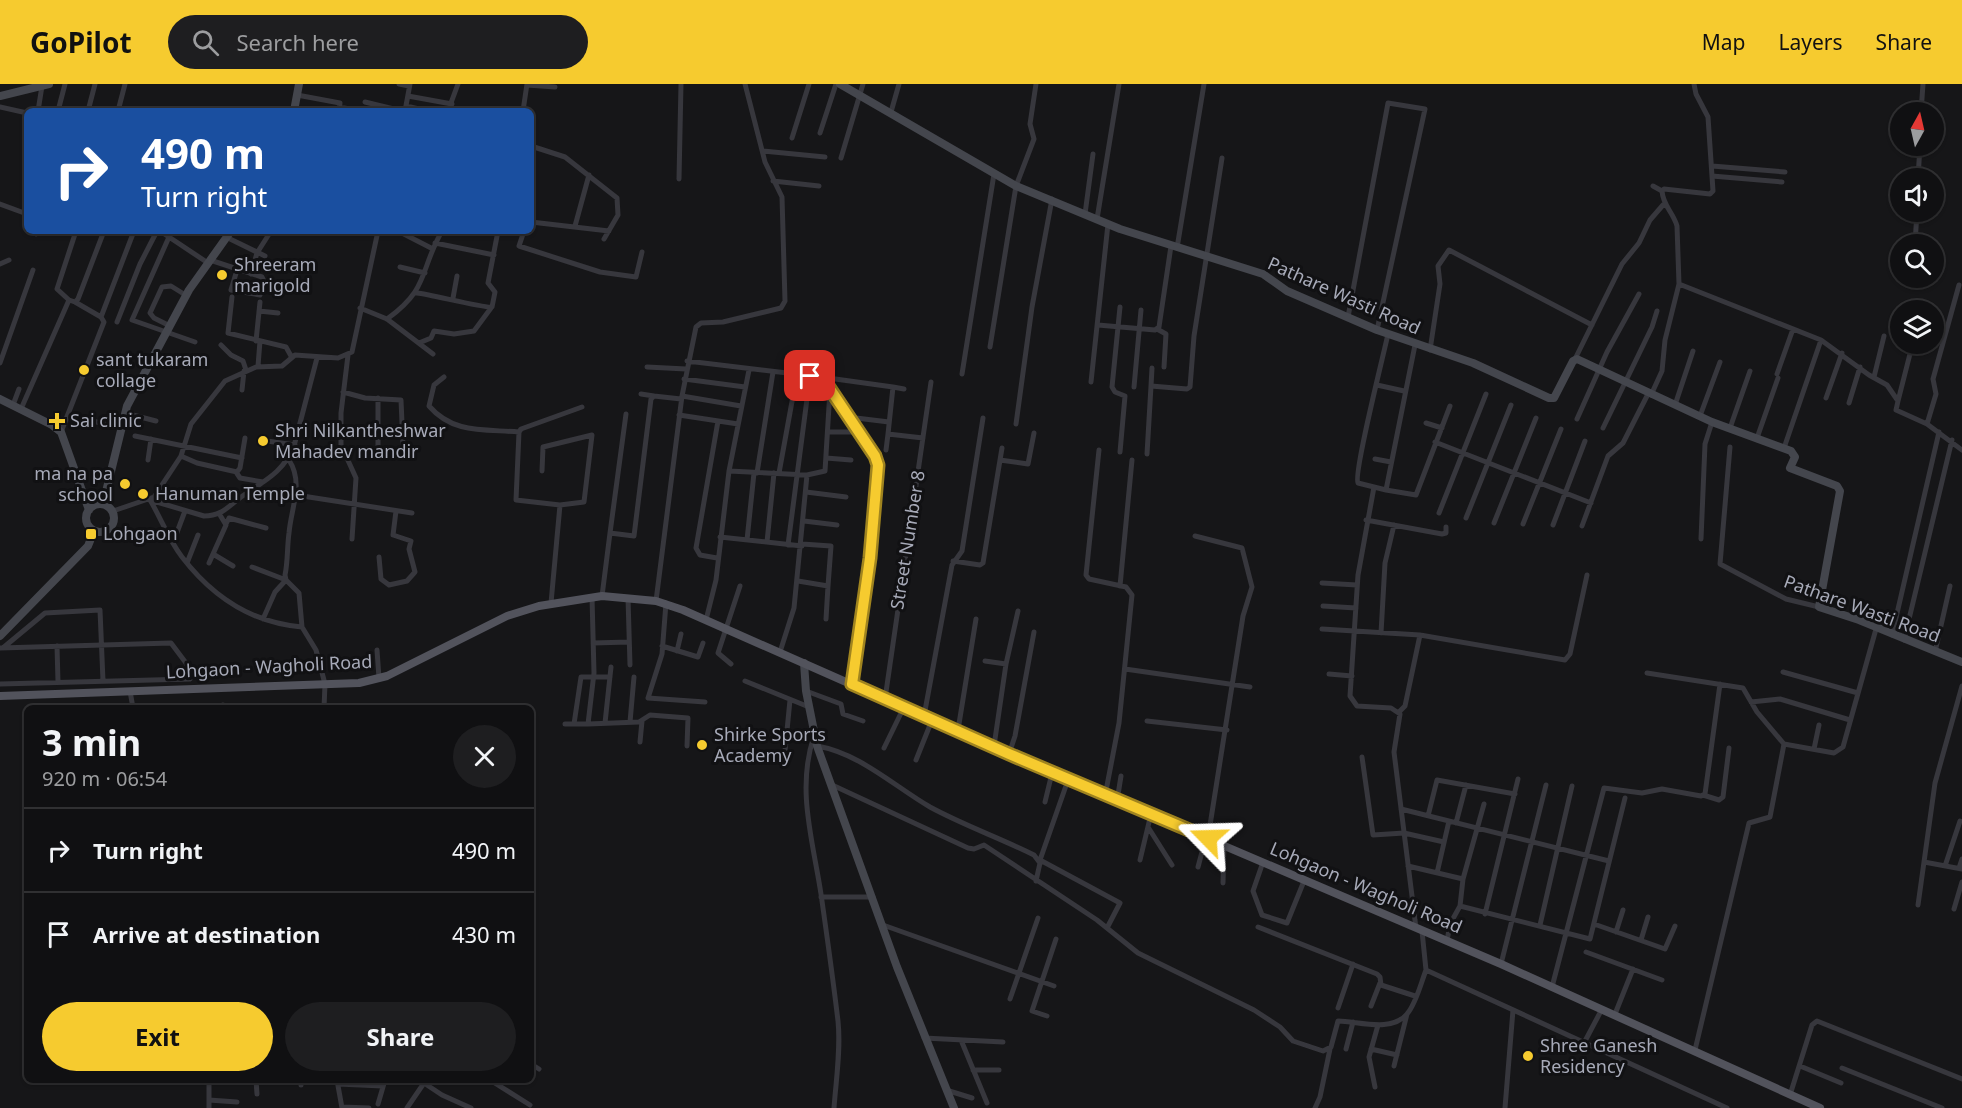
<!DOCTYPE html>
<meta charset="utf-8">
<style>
:root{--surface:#101012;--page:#1e1e20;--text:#f1f3f6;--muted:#9c9d9f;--line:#303032;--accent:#f6cb2f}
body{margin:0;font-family:"Noto Sans",sans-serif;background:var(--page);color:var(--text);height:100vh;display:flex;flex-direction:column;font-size:22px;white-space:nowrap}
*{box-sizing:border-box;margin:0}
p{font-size:20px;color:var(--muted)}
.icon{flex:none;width:33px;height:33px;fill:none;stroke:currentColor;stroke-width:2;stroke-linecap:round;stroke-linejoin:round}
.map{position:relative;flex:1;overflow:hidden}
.details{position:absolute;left:24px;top:621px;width:510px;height:378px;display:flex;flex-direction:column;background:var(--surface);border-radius:9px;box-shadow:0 2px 4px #0004,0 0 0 2px var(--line)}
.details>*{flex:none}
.banner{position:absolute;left:24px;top:24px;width:510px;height:126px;border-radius:9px;box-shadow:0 2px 4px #0004,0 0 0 2px var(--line);background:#1a4fa0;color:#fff;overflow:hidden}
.needle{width:39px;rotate:8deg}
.tools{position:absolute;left:1890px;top:18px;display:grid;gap:12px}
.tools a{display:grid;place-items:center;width:54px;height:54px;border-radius:50%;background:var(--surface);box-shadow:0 2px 4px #0004,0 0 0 2px var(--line);font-size:30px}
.pin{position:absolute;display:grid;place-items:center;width:51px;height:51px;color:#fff;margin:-26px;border-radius:12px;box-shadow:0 3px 9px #0006}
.me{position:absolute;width:66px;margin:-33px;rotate:292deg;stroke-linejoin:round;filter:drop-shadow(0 0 4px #0008)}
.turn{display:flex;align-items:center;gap:21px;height:126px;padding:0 18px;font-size:27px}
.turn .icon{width:78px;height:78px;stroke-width:2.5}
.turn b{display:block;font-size:42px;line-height:51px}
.round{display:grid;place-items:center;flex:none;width:63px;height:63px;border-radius:32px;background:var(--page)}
.headline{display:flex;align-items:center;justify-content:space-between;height:102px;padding:0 18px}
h1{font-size:36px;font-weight:700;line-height:45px}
.action{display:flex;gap:12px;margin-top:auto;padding:12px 18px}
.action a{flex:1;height:69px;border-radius:36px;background:var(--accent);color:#111;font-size:24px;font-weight:700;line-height:69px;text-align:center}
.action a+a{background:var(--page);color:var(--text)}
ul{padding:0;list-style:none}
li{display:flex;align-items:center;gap:18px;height:84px;padding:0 18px;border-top:2px solid var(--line)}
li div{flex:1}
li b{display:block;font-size:22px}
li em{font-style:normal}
header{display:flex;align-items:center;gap:36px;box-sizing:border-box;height:84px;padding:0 30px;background:var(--accent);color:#111}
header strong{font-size:28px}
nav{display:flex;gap:33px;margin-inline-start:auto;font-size:21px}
.search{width:420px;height:54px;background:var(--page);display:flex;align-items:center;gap:15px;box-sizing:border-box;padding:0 21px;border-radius:33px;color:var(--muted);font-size:22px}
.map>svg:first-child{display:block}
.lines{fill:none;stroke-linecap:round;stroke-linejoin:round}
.street{stroke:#37373d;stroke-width:5}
.secondary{stroke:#44464d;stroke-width:8}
.primary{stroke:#52535c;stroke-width:8}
.route-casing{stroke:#a0841f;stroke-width:15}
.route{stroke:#f6cb2f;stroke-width:10}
.poi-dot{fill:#f6cb2f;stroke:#111113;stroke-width:2}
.labels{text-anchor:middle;stroke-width:6;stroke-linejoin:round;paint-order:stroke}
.poi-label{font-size:18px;fill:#a7aab8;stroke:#111113;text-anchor:start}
.street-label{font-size:18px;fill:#a7aab8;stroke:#111113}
</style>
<header>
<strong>GoPilot</strong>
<div class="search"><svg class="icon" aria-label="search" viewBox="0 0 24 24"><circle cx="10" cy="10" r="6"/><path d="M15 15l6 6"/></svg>Search here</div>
<nav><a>Map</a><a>Layers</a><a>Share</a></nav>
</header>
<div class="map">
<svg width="1962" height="1024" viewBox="0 0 1962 1024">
<rect width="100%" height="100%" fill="#161618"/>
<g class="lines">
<path class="street" d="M399,0L409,2
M1694,0L1696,10L1708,33L1713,107L1710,110L1664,105L1662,107C1663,122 1673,128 1677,142L1679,200L1821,256L1869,291L1887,301L1898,317L1896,326L1927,340L1962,366
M527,1L555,3
M297,11L340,19L339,27
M408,12L452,20
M365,18L402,27
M406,22L428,27
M0,23L27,29
M339,23L360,27
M38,27L42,2
M58,27L65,0
M88,27L95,0
M118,27L125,0
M405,27L410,0
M448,27L458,0
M523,27L527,0
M891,28L899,0
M1921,28L1923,0
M820,49L836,0
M792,54L809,0
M531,62L565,73L617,114L618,131L604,155
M763,67L825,73
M841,74L863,0
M1712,82L1785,88
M1712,92L1782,98
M1918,94L1920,62
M679,95L681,0
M773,97L819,102
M1653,102L1662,107
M0,120L27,130
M1085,130L1093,70
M1097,135L1119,0
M531,138L609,147
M575,142L589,91
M160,147L208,179
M398,147L433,165
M524,147L519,162L600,188L636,193L642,168
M36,150L37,147
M169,153L132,236L195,258
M226,153L265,172
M435,159L494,171
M1915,160L1917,128
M1177,164L1204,0
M210,176L262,193L264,197L260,211L231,206L237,186
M0,180L9,176
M400,183L425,189
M251,190L257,169L271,147
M417,209C429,210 487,225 492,223L495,208L488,199L498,147
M232,213L228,249L286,263L291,272
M453,214L457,192
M69,216L75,218L78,215L104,147
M75,218L101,233
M1120,223L1112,303L1115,308L1125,312L1120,368
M360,224L387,235L433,270
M259,227L278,229
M1348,233L1388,19L1425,25L1377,246
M387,235C430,204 419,187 442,147
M117,238L140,180L157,147
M1098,241L1155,246L1159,243L1171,162
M170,242L154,234L150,229L162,203L171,202L187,212
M1157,245L1166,250L1164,283
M1388,250C1384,269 1353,391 1358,399L1386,406L1415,261
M256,257L260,218
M419,259L431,254L434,247L454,250L474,247L491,224
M221,261L231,271L243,277L246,286
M990,263L1016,102L1034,55L1030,40L1036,0
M1430,266L1440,200L1438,182L1449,166L1592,241
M348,271L341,329V361L356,394L352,455
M1575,275L1622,180L1639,159L1650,136L1663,121
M687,277L821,293L875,372L878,381L870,474L852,600
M0,279L33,186
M258,282L260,257
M647,283L686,285
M962,290L994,90
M1777,290L1793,245
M444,293L434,301L429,322C453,350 484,345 519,348
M821,293L893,303L888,350L923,354
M1874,293L1884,252
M684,295L745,303
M1091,298L1108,140
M1377,301L1404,307
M1151,302L1152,284
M893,303L904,305
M1134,303L1141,226
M242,306L244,287
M343,308L365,314L401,316L403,362
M641,310L654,312
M1651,311L1662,287L1665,256L1679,200
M682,312L741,322
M1826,314L1842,269
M1898,317L1912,262
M1849,319L1860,283
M13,321L19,305
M1675,321L1693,267
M21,325L69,216L57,205L76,147
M125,329L156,337
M679,331L738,340
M1700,332L1720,278
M848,333L889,338
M1577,335L1607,268L1639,210
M89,336L120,344
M1426,339L1442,344
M1016,340L1032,223L1052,115
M1927,340L1936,310L1933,295L1959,201
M1603,344L1652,243L1657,227
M1730,344L1750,287
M61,348L104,238L101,233L134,147
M828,348H859
M135,352L242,374
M1757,354L1778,294
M267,357L295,361
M1435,358L1591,419
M378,363V314
M1730,363L1720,480L1786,515L1819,523
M1784,364L1821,256
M886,366L888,350
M1099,366L1086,491L1089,495L1126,503L1132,511L1119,639L1105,712
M1147,370L1151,302L1187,305L1190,303L1194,252L1222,74
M181,372L197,379L237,388L240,384L245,354
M826,374L851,376
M1375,375L1391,378
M148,376L151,355
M289,376C304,399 291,424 289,449C287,463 288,477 285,491L286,496L299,509L302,543L316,566L325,600L324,624
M1000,376L1028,380L1034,349
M542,387L543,363L592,351L584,418L560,421
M729,387L807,391L825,387L830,306
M236,388L240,394L263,398
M757,389L773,288
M779,389L797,290
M1374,403L1358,491L1350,612L1357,622L1391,624L1400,630L1394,668L1416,844
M1386,406L1416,411L1450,322
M806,408L846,413
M296,411L412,429
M150,416L204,432C223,432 229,421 244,411C266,396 284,387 294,362L317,274
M150,416C161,434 168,455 182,473C212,512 252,539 302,543
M113,427L154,413L181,372L191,340L225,297L256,283L282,282L295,271L338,274L352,268L378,147
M1439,429L1486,310
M1466,434L1511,321
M1366,436L1442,450L1446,449V443
M804,437L837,441
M1494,439L1536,334
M226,440L229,434L266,444
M1523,440L1561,345
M1553,441L1585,357
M1582,442L1608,372L1623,359L1648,310
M610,449L626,330
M1195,452L1242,464L1252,503L1243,532L1208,754
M720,453L802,462
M1701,455L1705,360L1712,338
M747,456L754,389
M767,458L774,389
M173,459L185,427
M802,460L831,462L828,502
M788,461L810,292
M213,470L233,482
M379,473L381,495L389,501L407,497L415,488L409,465L411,457L393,451L396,427
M717,474L700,471L696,464L718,337
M953,477L980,481L983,479L1002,364
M187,479L198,451
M209,479L226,441L220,431
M252,483L286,496
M798,497L828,502L826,535
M1322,499L1357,501
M1120,502L1132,376
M602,512L610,449L634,452L651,315L654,312L681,315
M592,513L594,589L588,640L639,638L650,631L688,634L687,662
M628,514L630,581
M656,517L682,312L696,243L701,239L723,238L781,224L785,217L782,113L765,78L745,0
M551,519L560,421L516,416L519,348L521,345L582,323
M666,519L662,570L648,614L705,618
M1323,522L1356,524
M263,535L275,508L286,496
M706,536L716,496L729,387L749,286
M1322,545L1420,551L1565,576L1570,570L1587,491
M1381,549L1385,479L1394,441
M1892,551L1939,348
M1904,556L1952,356
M593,559L629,558
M57,562L58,598
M662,562L698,573L703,559
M4,563L45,529L100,526L103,597
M0,564L171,559L186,579L190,595L0,600
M377,566L379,594
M677,567L681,550
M780,568L794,524L807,391
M1935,568L1950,502
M985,577L1006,580
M731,580L718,569L740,502
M1125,585L1250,603
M1783,588L1858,609
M1647,589L1743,604L1757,628L1784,660
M1329,590L1352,592
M745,597L809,623
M130,607L133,624
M806,607L841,620L843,630L863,637
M885,615L931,298
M1751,618L1780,615L1850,636
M223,621L229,624
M1399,628L1405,622L1420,551
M924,632L952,481L962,467L983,334
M1147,637L1227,646
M630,638L634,593
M605,639L611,583
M565,640H588
M574,640L581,593H610
M958,646L976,535
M814,652C796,705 813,757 821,810C827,852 833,895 838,937C841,965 836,996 834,1024
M640,658L642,637
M817,662C859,669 894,702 930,723C963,741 1000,754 1034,771L1040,779L1036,797
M994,662L1006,580L1018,527
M884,664L904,623
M1814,665L1819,641
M1009,670L1015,652L1034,548
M1362,673L1373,751L1404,749L1444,758
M916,676L932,636
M784,677L790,616
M1068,696L1040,776L1120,819L1107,844
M830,700L968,764L974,765L984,761L1097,836L1138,869L1254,926L1280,943L1293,957L1323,967L1331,963L1338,937C1358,937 1391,949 1407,930C1416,920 1421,899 1426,886
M1703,711L1719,716L1723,713L1729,664
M1117,717L1121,692
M1045,718L1052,689
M1484,720L1463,795L1460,822L1590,855L1625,714
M1401,725L1609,777
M1428,732L1437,696L1515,710
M1456,739L1466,701
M1148,743L1172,781
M1140,776L1151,730
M1263,778L1253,807L1262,831L1287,839L1304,797
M1924,778L1962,785
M1408,782L1463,795
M1945,782L1960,737
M1198,783L1206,753
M1959,784L1962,775
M1437,789L1449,737
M1223,799L1224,761
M821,813H873
M1918,821L1935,699L1962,602
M1954,825L1962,798
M1485,830L1518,695
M1594,840L1665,865L1675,842
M883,841L1054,902
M1540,841L1572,702
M1258,843L1377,890L1380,893L1381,901L1415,912
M1422,847L1426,886L1727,1024
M1616,848L1623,826
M1641,856L1648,833
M1447,857L1450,840L1460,822
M1586,868L1662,896
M1501,880L1546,701
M1552,903L1604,704L1642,709L1662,705L1701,712L1705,710L1720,600
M1010,915L1038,834
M1371,922L1380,899
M1338,924L1353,880
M1615,930L1633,885
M1047,932L1032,927L1056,855
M924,954L1003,958
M961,956L987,1019
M1584,959L1602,925
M1346,965L1353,938
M1371,965L1397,971
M1695,966L1749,739L1770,733L1784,660L1834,669L1843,663L1876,545
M531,980L539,985
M1394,982L1407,930
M1800,982L1841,999
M1842,984L1942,1024
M973,986H999
M209,996V1024
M256,996L257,1010
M337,996L342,1024
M426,996L424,999L442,1011L471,1024
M490,996L530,1021
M270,998V996
M338,1000L383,1002
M301,1001V996
M1375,1003L1369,973L1378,941
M946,1006L972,1014
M1790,1011L1812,941L1817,937L1962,995
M209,1016L237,1018
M378,1020L385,996
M342,1023L369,1024
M407,1024L424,999
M1315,1024L1320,1013L1330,965
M1505,1024L1513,926"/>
<path class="secondary" d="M840,0L1016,102L1120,145L1263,190L1287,207L1377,246L1473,279L1549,314H1554L1573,277L1577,275L1712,338L1791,367L1795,373L1790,384L1837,402L1840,407L1819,523L1859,536L1962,578
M0,12L49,0
M294,27L299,0
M0,315L52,341L61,348L89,426
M86 434a14 14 0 1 1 28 0a14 14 0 1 1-28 0Z
M103,420L127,322L189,206L231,147
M0,552L88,462L94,447
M804,579L806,607L817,662L897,883L954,1024"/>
<path class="primary" d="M0,612L359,599L387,592L507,532L539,522L602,512L656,517L683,526L1009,670L1501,880L1820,1024"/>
</g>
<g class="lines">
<defs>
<path id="route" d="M810,292L822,293L875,372L878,381L870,474L852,600L1009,670L1208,754"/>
</defs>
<use href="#route" class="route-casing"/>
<use href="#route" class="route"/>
</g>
<g class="poi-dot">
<circle cx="222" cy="191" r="6"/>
<circle cx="84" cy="286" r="6"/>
<path d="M54 328h6v6h6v6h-6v6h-6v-6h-6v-6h6z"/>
<circle cx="263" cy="357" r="6"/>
<circle cx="125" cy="400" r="6"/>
<circle cx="143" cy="410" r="6"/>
<rect x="85" y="444" width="12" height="12" rx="3"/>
<circle cx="702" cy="661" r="6"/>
<circle cx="1528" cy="972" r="6"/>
</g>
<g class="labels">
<g class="poi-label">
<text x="234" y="187">Shreeram<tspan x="234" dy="21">marigold</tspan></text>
<text x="96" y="282">sant tukaram<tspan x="96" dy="21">collage</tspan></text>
<text x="70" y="343">Sai clinic</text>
<text x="275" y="353">Shri Nilkantheshwar<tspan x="275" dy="21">Mahadev mandir</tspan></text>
<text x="113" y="396" text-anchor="end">ma na pa<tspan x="113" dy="21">school</tspan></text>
<text x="155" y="416">Hanuman Temple</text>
<text x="103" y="456">Lohgaon</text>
<text x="714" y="657">Shirke Sports<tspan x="714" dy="21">Academy</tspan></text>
<text x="1540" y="968">Shree Ganesh<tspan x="1540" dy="21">Residency</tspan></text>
</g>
<g class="street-label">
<text transform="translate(1344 212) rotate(24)" y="6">Pathare Wasti Road</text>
<text transform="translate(908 456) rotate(-81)" y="6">Street Number 8</text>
<text transform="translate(1862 525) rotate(20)" y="6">Pathare Wasti Road</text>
<text transform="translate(269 583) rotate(-3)" y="6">Lohgaon - Wagholi Road</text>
<text transform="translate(1366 804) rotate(23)" y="6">Lohgaon - Wagholi Road</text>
</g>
</g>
</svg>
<div class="tools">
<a><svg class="needle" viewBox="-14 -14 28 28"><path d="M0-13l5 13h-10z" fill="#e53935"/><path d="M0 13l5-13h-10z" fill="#9c9d9f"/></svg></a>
<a><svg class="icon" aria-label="sound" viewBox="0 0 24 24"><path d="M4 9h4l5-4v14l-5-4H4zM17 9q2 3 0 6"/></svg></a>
<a><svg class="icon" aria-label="search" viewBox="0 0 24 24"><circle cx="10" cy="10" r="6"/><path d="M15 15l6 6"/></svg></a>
<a><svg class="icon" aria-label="layers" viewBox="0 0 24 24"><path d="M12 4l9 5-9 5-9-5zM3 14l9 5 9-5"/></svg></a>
</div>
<div class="pin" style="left:810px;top:292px;background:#d93025"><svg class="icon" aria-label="arrive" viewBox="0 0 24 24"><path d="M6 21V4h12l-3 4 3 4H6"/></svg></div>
<svg class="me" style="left:1208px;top:754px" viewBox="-20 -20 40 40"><path d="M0-17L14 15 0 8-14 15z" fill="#f6cb2f" stroke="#fff" stroke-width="4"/></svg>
<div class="banner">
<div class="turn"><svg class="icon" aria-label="right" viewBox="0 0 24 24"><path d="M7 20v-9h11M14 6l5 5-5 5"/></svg><div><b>490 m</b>Turn right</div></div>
</div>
<section class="details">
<div class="headline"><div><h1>3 min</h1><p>920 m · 06:54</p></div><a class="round"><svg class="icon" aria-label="close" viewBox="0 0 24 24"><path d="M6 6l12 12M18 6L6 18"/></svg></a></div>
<ul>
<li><svg class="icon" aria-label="right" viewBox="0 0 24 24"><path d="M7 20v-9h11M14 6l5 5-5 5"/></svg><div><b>Turn right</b></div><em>490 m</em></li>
<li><svg class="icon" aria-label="arrive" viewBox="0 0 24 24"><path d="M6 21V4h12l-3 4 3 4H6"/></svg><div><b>Arrive at destination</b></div><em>430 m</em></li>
</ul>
<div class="action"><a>Exit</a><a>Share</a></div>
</section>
</div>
